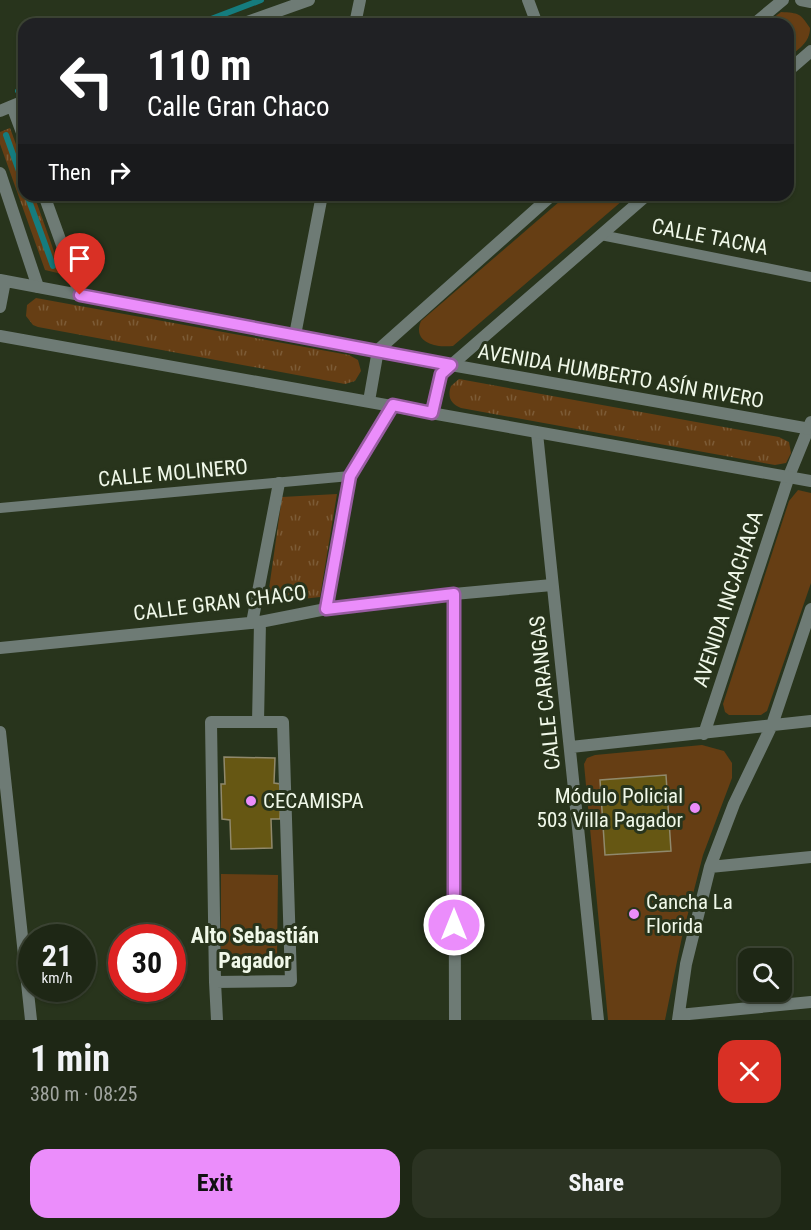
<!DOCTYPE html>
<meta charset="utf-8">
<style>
:root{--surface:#1e2715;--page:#2b3322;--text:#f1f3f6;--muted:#a1a5a0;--line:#3c4434;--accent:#eb8dfb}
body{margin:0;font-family:"Roboto Condensed",sans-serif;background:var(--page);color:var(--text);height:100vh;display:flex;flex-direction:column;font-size:22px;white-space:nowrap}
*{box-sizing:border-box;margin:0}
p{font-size:20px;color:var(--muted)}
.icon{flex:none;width:33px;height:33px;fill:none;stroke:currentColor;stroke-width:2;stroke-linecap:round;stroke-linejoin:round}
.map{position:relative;height:1020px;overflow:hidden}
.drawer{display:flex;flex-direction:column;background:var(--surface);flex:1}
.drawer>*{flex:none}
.guide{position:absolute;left:18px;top:18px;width:776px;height:183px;border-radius:18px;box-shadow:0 2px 4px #0004,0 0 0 2px var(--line);background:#202124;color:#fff;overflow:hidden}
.controls{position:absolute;left:738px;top:948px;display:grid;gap:12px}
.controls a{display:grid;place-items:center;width:54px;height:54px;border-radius:12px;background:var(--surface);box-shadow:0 2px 4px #0004,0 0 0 2px var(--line);font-size:30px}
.speed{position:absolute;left:18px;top:924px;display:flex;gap:12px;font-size:30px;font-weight:700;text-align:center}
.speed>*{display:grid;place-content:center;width:78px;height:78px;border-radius:50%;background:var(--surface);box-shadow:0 2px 4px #0004,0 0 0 2px var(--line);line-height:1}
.speed small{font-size:15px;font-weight:400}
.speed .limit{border:9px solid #d22;background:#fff;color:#111}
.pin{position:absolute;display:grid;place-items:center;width:51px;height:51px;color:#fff;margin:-62px -26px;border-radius:50% 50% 50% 0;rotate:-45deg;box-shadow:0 0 6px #0007}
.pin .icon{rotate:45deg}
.me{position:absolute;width:66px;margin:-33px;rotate:0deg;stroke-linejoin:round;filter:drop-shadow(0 0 4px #0008)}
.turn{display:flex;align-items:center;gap:21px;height:126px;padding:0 30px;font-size:27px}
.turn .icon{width:78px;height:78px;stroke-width:2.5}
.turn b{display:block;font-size:42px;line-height:51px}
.then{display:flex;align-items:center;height:57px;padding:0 30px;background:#0003;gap:12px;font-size:22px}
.round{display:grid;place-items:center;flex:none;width:63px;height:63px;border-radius:18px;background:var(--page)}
.headline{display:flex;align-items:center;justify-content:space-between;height:102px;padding:0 30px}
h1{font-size:36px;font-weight:700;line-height:45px}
.button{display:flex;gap:12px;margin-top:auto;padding:12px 30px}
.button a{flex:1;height:69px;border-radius:18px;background:var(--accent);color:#111;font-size:24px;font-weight:700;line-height:69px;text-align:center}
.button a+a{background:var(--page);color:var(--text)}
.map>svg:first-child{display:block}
.grass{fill:url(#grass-tufts)}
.green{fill:#663e14}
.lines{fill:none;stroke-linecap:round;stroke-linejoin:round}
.stream{stroke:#157c7e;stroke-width:6}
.building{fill:#665713;stroke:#90896c;stroke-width:1.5}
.service{stroke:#6e7b75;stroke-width:10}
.minor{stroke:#6e7b75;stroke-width:12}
.tertiary{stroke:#6e7b75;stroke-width:12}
.route-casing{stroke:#995ca3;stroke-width:15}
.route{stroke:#eb8dfb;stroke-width:10}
.poi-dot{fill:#eb8dfb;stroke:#28341c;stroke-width:2}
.labels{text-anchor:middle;stroke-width:6;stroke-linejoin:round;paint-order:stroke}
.street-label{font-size:21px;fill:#f0f8e9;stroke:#28341c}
.poi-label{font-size:21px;fill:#f0f8e9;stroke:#28341c;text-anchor:start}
.neighbourhood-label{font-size:22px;font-weight:bold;fill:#f0f8e9;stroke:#28341c}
</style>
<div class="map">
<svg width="811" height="1020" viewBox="0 0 811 1020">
<defs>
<pattern id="grass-tufts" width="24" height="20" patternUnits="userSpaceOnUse" patternTransform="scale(1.5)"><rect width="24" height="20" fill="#663e14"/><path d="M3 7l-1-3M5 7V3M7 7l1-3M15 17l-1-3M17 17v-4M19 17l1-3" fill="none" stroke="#7c5b36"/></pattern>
</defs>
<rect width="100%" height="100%" fill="#28341c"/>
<path class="grass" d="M10,128L24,166V195H34L62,274L45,270L0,144V132Z
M36,298L349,355L358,360L361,371L355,381L345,384L38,327L33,325L26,316L27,305Z
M459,379L779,437L789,442L791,453L786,463L775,465L461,408C451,404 447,397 451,386Z
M337,494L320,597L267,603L282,497Z"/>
<path class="green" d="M781,12C799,13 800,13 810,28C810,43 798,49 788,58V24H765Z
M567,195H629L453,346C435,348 412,342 421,321Z
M798,490L811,493V583L767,711L761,715H729L725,712L723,704L789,501Z
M702,745L724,751L732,763V778L703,855L682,937L665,1020H608L584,764L587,758L595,755Z
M221,874L278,875L277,960L221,959Z"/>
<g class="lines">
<path class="stream" d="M198,24L261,0
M18,91L24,89
M6,135L24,185
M27,195L53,266"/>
</g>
<path class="building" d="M224,757L275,758L274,783L281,784L280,819H271L272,848L231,849L230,820L222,819L221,784H225Z
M666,775L671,851L605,855L600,780Z"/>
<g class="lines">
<path class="service" d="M601,235L811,277
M0,508L350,476"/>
<path class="minor" d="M528,0L537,24
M801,0L811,2
M242,24L309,0
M355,24L360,0
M754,24L783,0
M788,71L811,51
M12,106L24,138
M0,111L24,101
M0,173L38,287
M44,195L80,295
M295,335L322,195
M369,401L378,350L552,195
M432,413L441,374L647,195
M537,433L598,1020
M454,594L455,1020
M326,609L350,476L393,405
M252,623L279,483
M0,648L260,622L326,609L454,594L552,585
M258,722L260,622
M704,734L789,476L811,422
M571,747L811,721
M710,867L811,857
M215,982L291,981L283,722H211L215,982L217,1020
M679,1015L811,1002
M678,1020L686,964L710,867L734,804L772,725L811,609"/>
<path class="tertiary" d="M0,280L451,365L811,429
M0,307L5,281
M0,336L811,481
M0,732L31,1020"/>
</g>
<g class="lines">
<defs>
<path id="route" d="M80,295L451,365L441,374L432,413L393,405L350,476L326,609L454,594V925"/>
</defs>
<use href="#route" class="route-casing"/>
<use href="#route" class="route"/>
</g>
<g class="poi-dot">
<circle cx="251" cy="801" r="6"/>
<circle cx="695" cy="808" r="6"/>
<circle cx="634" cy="914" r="6"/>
</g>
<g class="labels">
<g class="street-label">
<text transform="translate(710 237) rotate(11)" y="7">CALLE TACNA</text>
<text transform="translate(621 376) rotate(10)" y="7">AVENIDA HUMBERTO ASÍN RIVERO</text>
<text transform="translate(173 473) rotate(-5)" y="7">CALLE MOLINERO</text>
<text transform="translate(728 599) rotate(-72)" y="7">AVENIDA INCACHACA</text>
<text transform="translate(220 603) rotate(-7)" y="7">CALLE GRAN CHACO</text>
<text transform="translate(545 693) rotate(-96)" y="7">CALLE CARANGAS</text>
</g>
<g class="poi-label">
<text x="683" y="803" text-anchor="end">Módulo Policial<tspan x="683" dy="24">503 Villa Pagador</tspan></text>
<text x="263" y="808">CECAMISPA</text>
<text x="646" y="909">Cancha La<tspan x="646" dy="24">Florida</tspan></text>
</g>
<g class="neighbourhood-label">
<text x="255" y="943">Alto Sebastián<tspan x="255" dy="25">Pagador</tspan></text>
</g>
</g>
</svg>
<div class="controls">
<a><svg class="icon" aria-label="search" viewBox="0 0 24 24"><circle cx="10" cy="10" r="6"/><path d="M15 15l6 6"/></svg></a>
</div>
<div class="speed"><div>21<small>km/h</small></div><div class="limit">30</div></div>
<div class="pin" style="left:80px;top:295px;background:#d93025"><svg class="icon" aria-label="arrive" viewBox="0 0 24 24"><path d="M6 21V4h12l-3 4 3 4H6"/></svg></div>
<svg class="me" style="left:454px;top:925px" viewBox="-20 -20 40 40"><circle r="17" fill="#eb8dfb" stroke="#fff" stroke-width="3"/><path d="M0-11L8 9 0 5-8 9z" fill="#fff"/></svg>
<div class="guide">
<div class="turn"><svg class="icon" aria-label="left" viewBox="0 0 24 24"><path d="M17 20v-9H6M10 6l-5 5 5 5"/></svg><div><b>110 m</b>Calle Gran Chaco</div></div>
<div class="then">Then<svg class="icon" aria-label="right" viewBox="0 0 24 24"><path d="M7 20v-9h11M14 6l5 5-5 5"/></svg></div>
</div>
</div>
<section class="drawer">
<div class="headline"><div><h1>1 min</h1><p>380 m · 08:25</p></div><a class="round" style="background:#d93025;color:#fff"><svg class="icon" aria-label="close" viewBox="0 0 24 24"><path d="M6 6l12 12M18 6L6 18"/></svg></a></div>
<div class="button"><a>Exit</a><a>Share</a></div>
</section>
